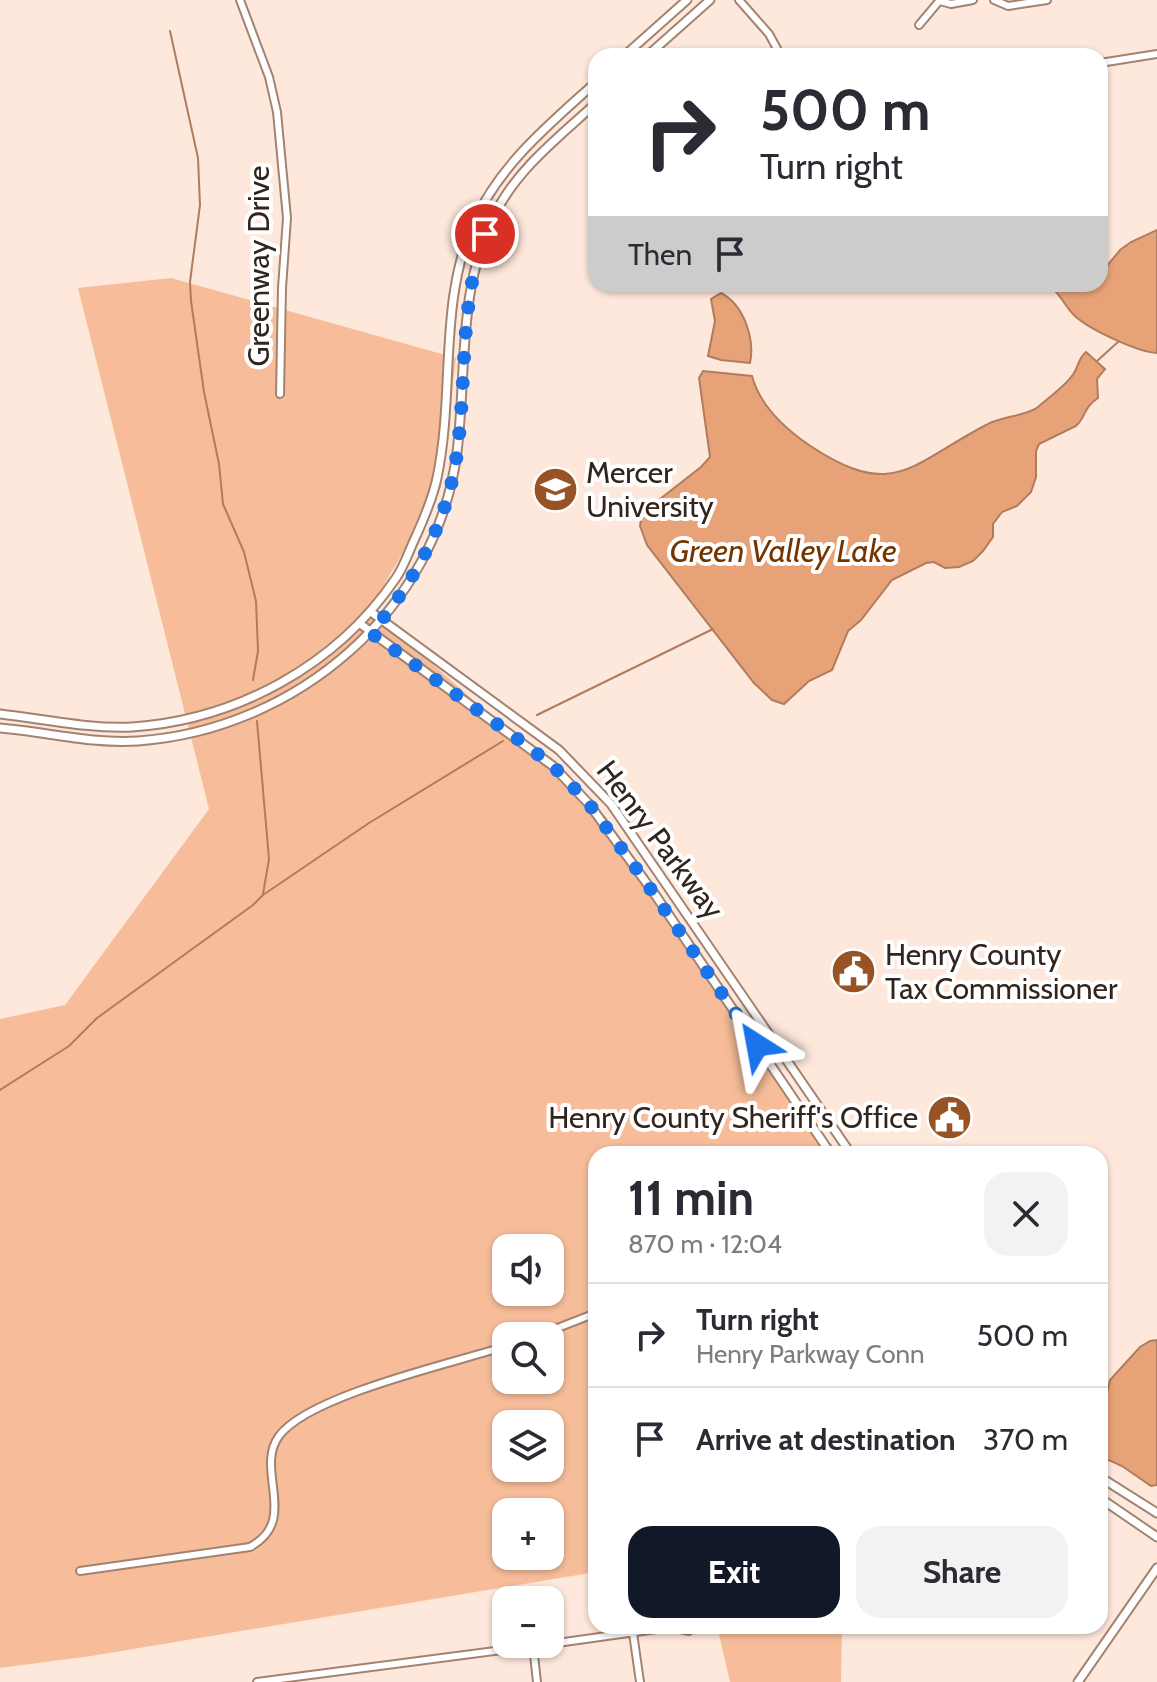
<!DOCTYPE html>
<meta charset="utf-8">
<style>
:root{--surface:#fff;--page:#f2f2f3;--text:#2b2b33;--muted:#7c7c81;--line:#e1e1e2;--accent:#111827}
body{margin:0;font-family:Cabin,sans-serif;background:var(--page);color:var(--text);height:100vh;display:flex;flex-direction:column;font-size:30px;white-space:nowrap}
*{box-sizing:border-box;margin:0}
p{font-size:26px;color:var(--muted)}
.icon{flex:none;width:44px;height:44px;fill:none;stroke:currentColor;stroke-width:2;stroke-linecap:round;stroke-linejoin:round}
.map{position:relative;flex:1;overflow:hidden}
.drawer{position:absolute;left:588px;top:1146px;width:520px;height:488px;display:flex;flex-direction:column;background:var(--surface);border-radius:24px;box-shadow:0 2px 6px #0004}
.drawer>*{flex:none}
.banner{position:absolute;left:588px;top:48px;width:520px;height:244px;border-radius:24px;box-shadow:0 2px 6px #0004;background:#fff;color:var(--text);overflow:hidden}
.controls{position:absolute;left:492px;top:1234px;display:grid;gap:16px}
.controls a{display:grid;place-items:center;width:72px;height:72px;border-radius:16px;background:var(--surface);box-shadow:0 2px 6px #0004;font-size:40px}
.pin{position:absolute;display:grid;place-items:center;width:68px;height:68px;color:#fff;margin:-34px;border:4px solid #fff;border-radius:50%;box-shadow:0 2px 8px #0007}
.me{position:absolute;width:88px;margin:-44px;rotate:326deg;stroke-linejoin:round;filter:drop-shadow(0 0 6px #0008)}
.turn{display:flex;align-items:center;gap:28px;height:168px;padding:0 40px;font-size:36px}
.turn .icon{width:104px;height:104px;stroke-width:2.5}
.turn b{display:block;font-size:56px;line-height:68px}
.then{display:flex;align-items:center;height:76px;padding:0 40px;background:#0003;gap:16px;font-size:30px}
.round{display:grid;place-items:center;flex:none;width:84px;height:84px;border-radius:24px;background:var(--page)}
.headline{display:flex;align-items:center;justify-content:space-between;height:136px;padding:0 40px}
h1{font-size:48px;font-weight:700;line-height:60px}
.button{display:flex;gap:16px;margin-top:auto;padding:16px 40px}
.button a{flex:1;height:92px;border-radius:24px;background:var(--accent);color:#fff;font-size:32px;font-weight:700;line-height:92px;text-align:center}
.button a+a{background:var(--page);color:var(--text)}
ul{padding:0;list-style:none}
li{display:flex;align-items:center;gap:24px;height:104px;padding:0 40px;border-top:2px solid var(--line)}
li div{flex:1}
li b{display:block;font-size:30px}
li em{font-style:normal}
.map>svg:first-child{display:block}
.green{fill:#f7bd9a;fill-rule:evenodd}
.water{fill:#e7a278;stroke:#b17c5d;stroke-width:2}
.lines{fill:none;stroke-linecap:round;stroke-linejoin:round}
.stream{stroke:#b17c5d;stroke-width:2}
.minor-casing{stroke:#a38370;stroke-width:10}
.tertiary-casing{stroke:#a38370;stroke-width:11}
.minor{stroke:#fff;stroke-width:6}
.tertiary{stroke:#fff;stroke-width:7}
.route{stroke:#1a73e8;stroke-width:14;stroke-dasharray:0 25.2}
.labels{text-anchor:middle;stroke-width:8;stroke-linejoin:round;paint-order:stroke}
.street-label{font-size:30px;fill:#32251d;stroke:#fff}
.poi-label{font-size:30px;fill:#32251d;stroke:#fff;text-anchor:start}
.water-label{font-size:32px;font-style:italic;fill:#733500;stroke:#fff}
</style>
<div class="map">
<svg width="1157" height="1682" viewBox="0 0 1157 1682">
<rect width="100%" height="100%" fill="#fee8dc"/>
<path class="green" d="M171,278L456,358L441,487L370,609L606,817L832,1154H596V1572L91,1656L0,1668V1019L65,1005L209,809L78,288ZM506,1248H550V1292H506ZM506,1336H550V1380H506ZM506,1424H550V1468H506ZM506,1512H550V1556H506Z
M717,1626H842L841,1682H730Z"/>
<path class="water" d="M1157,230V353C1138,352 1090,330 1075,316C1063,305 1060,290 1044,284H1100V269L1107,266L1120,250L1131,242Z
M721,293C744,305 755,339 750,363L721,360L708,356L715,321L711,299Z
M1086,352L1105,369L1097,379L1098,398C1083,408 1086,417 1076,426L1039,444L1036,451V477L1031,492L1017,506L1002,512L993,524V537L983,551L973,561L959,567L945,568L934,562L926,563L892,580L861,620L848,631L832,670L809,681L784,704L772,700L754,683L647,545L640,526L642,513L701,467L710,457L699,378L703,371L752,376C760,406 784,428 809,445C894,502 911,464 986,425C1002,416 1027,416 1038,407C1048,398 1067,385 1074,373C1079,365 1078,359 1086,352Z
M1157,1340V1485L1151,1486L1122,1466L1102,1457L1100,1422L1110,1380L1140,1347L1150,1341Z"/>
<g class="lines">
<path class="stream" d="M170,31L198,158L200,205L190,282L191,301L204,392L219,464L223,504L244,552L256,601L258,651L253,680
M1097,361L1118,342
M537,715L713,629
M257,721L269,859L263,894
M0,1090L69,1046L97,1018L253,905L263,895L369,823L503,741"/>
<defs>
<path id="minor" d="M240,0L269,77L277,112L287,218L282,288L280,394
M739,0L769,34L781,56
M994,0L1008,6L1047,0
M940,1L951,4L973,0
M919,25L940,0
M1100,63L1157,54
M537,1336L596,1313
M80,1571L250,1547C300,1520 254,1470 279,1436C309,1395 454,1363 506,1346
M633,1633L640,1682
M550,1644L671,1627L689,1631
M533,1646L537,1682
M257,1682L548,1644"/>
<path id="tertiary" d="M624,56L687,0
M647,56L710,0
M371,612L559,750L611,804L851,1154
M359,623L553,766L589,804L656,896L831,1154
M0,714C44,719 88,729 132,727C237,720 337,665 396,578C405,565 410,548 417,534C425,516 433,497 437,478C455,393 438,303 474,222C501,163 550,124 596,82
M0,728C47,732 91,744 138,741C295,730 437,611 457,452C467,371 457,289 495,214C517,169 559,137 596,103
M1100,1477L1157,1513
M1100,1498L1157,1537
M1078,1682L1157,1568"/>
</defs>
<use href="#minor" class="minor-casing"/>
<use href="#tertiary" class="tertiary-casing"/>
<use href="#minor" class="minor"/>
<use href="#tertiary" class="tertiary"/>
</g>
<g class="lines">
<path class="route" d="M485,234C459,305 467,379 457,453C448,522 415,581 371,633L523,743L553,766L573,787L589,804L643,878L757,1045"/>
</g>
<defs>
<symbol id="university-disc" viewBox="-11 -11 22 22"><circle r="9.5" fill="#975325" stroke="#fff"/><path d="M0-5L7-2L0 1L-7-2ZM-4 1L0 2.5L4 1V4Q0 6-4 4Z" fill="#fff"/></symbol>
<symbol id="civic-disc" viewBox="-11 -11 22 22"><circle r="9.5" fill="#975325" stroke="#fff"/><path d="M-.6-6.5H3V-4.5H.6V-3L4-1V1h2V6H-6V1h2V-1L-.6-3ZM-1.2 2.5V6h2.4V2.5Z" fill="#fff"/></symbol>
</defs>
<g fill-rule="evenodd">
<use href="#university-disc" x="530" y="464" width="51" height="51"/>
<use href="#civic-disc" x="828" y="946" width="51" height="51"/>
<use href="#civic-disc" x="924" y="1092" width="51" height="51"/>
</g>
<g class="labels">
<g class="street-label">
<text transform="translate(259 266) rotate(-90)" y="10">Greenway Drive</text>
<text transform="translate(660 840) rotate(53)" y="10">Henry Parkway</text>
</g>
<g class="poi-label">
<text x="586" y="483">Mercer<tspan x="586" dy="34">University</tspan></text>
<text x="885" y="965">Henry County<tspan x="885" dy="34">Tax Commissioner</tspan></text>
<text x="918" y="1128" text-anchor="end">Henry County Sheriff's Office</text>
</g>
<g class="water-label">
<text x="783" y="562">Green Valley Lake</text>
</g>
</g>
</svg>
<div class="controls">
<a><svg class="icon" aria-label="sound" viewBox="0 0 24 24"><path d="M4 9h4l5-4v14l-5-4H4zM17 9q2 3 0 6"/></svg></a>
<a><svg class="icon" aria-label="search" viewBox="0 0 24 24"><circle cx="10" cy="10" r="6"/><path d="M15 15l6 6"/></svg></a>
<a><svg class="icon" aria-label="layers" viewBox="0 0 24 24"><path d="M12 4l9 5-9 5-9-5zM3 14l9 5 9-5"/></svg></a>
<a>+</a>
<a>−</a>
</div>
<div class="pin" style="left:485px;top:234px;background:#d93025"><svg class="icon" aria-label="arrive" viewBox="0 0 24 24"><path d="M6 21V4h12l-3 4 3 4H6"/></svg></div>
<svg class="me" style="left:757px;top:1045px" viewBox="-20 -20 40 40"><path d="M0-17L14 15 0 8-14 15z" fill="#1a73e8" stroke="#fff" stroke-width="4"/></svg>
<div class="banner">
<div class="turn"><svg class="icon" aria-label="right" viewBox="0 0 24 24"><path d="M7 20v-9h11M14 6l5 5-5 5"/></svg><div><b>500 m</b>Turn right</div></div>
<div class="then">Then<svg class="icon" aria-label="arrive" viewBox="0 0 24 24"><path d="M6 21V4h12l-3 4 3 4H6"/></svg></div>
</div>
<section class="drawer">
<div class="headline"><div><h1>11 min</h1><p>870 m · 12:04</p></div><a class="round"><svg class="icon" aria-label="close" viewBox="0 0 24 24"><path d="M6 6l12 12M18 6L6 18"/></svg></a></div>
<ul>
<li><svg class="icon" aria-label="right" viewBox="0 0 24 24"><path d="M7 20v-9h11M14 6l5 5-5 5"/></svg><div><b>Turn right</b><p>Henry Parkway Conn</p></div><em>500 m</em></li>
<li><svg class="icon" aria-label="arrive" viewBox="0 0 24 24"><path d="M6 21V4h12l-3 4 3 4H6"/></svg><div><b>Arrive at destination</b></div><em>370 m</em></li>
</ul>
<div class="button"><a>Exit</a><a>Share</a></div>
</section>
</div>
